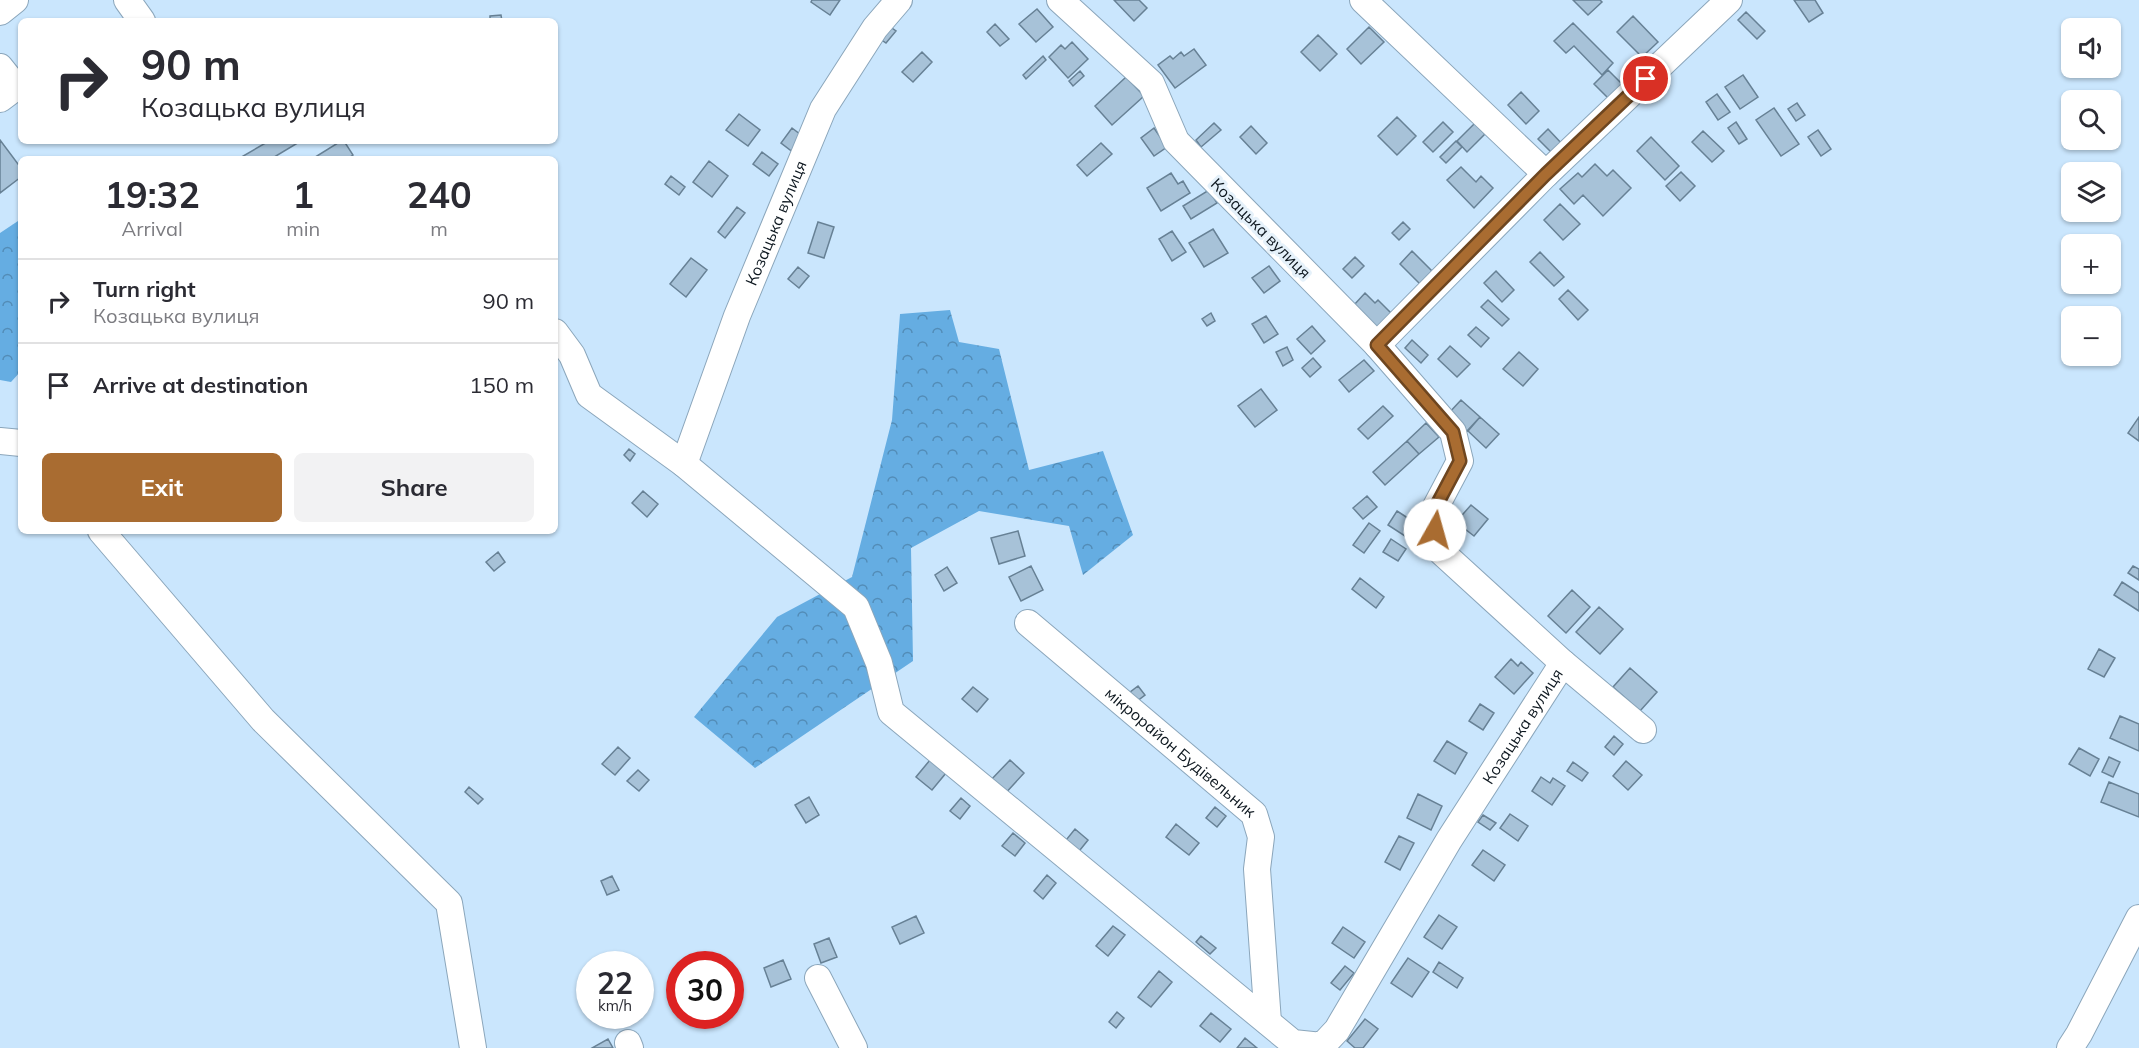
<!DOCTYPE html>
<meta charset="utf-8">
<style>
:root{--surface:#fff;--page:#f2f2f3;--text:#2b2b33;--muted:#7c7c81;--line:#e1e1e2;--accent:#a96c31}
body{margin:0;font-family:Mulish,sans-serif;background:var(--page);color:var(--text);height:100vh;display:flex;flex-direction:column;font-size:22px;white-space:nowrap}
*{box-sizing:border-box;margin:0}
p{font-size:20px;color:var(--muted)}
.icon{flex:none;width:33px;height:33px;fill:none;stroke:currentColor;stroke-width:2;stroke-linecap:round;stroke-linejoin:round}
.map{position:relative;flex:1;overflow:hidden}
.drawer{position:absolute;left:18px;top:156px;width:540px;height:378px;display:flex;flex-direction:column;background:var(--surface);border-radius:9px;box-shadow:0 2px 4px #0004}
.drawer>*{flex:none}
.guide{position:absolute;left:18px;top:18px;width:540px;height:126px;border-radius:9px;box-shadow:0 2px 4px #0004;background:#fff;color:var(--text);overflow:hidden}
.controls{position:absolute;left:2061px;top:18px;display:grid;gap:12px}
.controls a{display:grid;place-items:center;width:60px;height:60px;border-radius:9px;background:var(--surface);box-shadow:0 2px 4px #0004;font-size:30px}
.speed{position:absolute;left:576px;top:951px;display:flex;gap:12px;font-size:30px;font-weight:700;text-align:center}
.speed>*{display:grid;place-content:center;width:78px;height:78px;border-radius:50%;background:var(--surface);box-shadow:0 2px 4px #0004;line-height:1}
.speed small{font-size:15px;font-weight:400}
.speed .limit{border:9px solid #d22;background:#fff;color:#111}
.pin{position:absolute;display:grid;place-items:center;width:51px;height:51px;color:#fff;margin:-26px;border:3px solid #fff;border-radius:50%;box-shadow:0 2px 6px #0007}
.me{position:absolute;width:66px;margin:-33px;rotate:7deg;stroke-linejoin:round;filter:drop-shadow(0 0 4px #0008)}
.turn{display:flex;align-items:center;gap:21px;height:126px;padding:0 24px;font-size:27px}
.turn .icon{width:78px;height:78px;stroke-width:2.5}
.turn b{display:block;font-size:42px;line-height:51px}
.eta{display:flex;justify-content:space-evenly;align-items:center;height:102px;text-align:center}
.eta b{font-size:36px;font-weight:700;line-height:42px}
.cta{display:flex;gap:12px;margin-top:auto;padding:12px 24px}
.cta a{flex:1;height:69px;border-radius:9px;background:var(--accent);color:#fff;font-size:24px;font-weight:700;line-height:69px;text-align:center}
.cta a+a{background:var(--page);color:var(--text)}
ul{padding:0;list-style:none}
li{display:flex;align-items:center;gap:18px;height:84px;padding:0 24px;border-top:2px solid var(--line)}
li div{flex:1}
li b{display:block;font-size:22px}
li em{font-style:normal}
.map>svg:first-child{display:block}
.forest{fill:url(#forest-crowns)}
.building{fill:#a7c2d8;stroke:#678195;stroke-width:1.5}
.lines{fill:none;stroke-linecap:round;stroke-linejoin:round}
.minor-casing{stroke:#8ba6bb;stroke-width:28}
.minor{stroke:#fff;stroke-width:26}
.route-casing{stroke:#6e4620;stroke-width:15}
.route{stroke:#a96c31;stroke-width:10}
.labels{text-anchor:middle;stroke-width:6;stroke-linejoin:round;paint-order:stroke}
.street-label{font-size:16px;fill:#0c161e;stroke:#e5f1fa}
</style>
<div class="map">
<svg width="2139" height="1048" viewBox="0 0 2139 1048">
<defs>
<pattern id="forest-crowns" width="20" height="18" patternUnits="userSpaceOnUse" patternTransform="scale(1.5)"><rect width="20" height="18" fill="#65ade2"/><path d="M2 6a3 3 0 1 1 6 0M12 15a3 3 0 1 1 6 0" fill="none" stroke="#528cb7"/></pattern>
</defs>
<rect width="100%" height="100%" fill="#cae6fd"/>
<path class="forest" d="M21,219V371L11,382L0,380V233Z
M950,310L959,342L999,349L1029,470L1103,451L1133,535L1083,575L1069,526L979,511L911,548L913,661L755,768L694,717L777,617L852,577L892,420L900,314Z"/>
<path class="building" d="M812,0H840L830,15L811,2Z
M1114,0H1139L1147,8L1134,21Z
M1573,0H1600L1602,2L1588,15Z
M1794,0H1815L1823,13L1809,22Z
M1037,9L1053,27L1036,42L1019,24Z
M1746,12L1765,31L1757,39L1738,20Z
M501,15L502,21H490V16Z
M1633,16L1658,42L1642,57L1617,32Z
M1573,23L1613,63L1602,75L1574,46L1566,53L1554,41Z
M886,24L896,31L886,43L876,36Z
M995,24L1009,39L1000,46L987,32Z
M1369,27L1384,42L1361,64L1347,49Z
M1318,35L1337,54L1320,71L1301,52Z
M1072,42L1088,59L1068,78L1049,57L1061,45L1065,49Z
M1194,49L1206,65L1175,88L1158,65L1170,56L1173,59L1181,52L1184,56Z
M922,52L932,62L913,82L902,72Z
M1043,56L1046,60L1026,79L1023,75Z
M1608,70L1627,89L1613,103L1594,84Z
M1080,71L1084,76L1073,86L1069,81Z
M1743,75L1758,97L1740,109L1725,87Z
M1126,77L1144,96L1112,125L1095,106Z
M1521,92L1539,111L1526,124L1508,105Z
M1717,94L1730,112L1718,120L1706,102Z
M1797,103L1805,115L1796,121L1788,109Z
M1774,108L1799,144L1781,156L1756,120Z
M739,114L760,130L748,146L726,130Z
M1397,117L1416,136L1397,155L1378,136Z
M1443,122L1453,132L1433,152L1423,142Z
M1736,122L1747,139L1739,144L1728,128Z
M1214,123L1221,130L1201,147L1196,140Z
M1475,123L1485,134L1467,152L1457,141Z
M1251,126L1267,143L1256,154L1240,137Z
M792,128L805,138L794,153L781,143Z
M1154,128L1167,147L1154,156L1141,138Z
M1548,129L1563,145L1553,154L1538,139Z
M1818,130L1831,149L1821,156L1808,137Z
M1703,131L1724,151L1712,162L1692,142Z
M1651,137L1679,166L1665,180L1637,151Z
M0,140L21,168V177L0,193Z
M269,141H301L271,159H238Z
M341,141H344L353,155L347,159H312Z
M1456,141L1462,147L1446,163L1440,157Z
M1101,143L1112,154L1087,176L1077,165Z
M762,152L778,164L769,176L753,164Z
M709,161L728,176L712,197L693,182Z
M1595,164L1607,176L1613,170L1631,188L1603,216L1583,195L1574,204L1560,189L1578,173L1582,177Z
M1461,167L1476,182L1481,176L1493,188L1474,208L1447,180Z
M1681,172L1695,186L1680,201L1666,186Z
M1171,173L1178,184L1183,181L1190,193L1161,211L1147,188Z
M671,176L685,187L679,195L665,184Z
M1209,190L1217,203L1191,219L1183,206Z
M1560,204L1580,224L1563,240L1544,220Z
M737,207L745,213L725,238L718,232Z
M818,222L834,227L824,258L808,253Z
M1403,222L1410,229L1399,240L1392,233Z
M1213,229L1228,253L1204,267L1189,243Z
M1172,231L1186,252L1172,261L1159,239Z
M1412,251L1434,273L1421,285L1400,264Z
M1540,252L1564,277L1554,286L1530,262Z
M1355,257L1364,266L1352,278L1343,269Z
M691,258L707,270L686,297L670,284Z
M1269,266L1280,281L1264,293L1252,278Z
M798,267L809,276L799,288L788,279Z
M1496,271L1514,290L1502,302L1484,283Z
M1568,290L1588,310L1578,320L1559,299Z
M1365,293L1375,303L1378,300L1393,315L1378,330L1354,305Z
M1488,300L1509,319L1502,326L1481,307Z
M1211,313L1215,321L1207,326L1202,319Z
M1266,316L1278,334L1264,343L1252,324Z
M1312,326L1325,341L1311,354L1297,339Z
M1476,327L1489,338L1481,347L1468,335Z
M1412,340L1428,355L1421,363L1405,348Z
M1450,346L1470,364L1457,377L1438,359Z
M1287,347L1293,360L1283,366L1276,352Z
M1519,352L1538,369L1523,386L1503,369Z
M1313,358L1321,367L1310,377L1302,368Z
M1364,360L1374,371L1349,392L1339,380Z
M1261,389L1277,410L1255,427L1238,406Z
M1461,400L1480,417L1467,431L1448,414Z
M1383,406L1393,416L1368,439L1358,429Z
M1480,417L1499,434L1486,448L1468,431Z
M2139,417V441L2128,433Z
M1426,423L1439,437L1419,454L1407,441Z
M1407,441L1419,454L1385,485L1373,472Z
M629,449L635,454L630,461L624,455Z
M643,491L658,504L647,517L632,503Z
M1367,496L1377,507L1363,519L1353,508Z
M1471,505L1488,519L1474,536L1456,522Z
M1397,511L1417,524L1408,538L1388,525Z
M1369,523L1380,531L1364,553L1353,545Z
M1018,531L1025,556L999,564L991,538Z
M1391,539L1406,549L1398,561L1383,552Z
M498,552L505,562L494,571L486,562Z
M1031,566L1043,590L1021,601L1009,577Z
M2133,566L2139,569V580L2128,573Z
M947,567L957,583L944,591L935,575Z
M1360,578L1384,597L1376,608L1352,589Z
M2122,582L2139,593V611L2114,595Z
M1572,590L1590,607L1566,633L1548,616Z
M1599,607L1623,629L1600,654L1576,632Z
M2099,649L2115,658L2104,677L2088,669Z
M1511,659L1518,666L1521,662L1533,673L1514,694L1495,677Z
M1630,668L1657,692L1640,711L1613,687Z
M1138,686L1145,695L1132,705L1125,696Z
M973,687L988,699L977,712L962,699Z
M1480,704L1494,713L1483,730L1469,721Z
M2120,716L2139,724V751L2110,738Z
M1614,736L1623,744L1614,755L1605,747Z
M1447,741L1467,753L1455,774L1434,761Z
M618,747L630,758L615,775L602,764Z
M2079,748L2099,759L2090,776L2069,764Z
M2109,757L2120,762L2113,777L2102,772Z
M930,760L946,773L932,790L916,777Z
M1010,760L1024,773L1003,796L989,782Z
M1626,761L1642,775L1628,790L1613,776Z
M1573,762L1588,773L1582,781L1567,771Z
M638,770L649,780L639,791L627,781Z
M1541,777L1550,783L1553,778L1565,786L1552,805L1532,791Z
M2109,782L2139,794V817L2101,802Z
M469,787L483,799L478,804L465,792Z
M1418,794L1442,806L1431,830L1407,818Z
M809,797L819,815L806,823L795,805Z
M961,798L970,806L960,819L950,811Z
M1215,807L1226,816L1217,827L1206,818Z
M1510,814L1528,826L1518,841L1500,828Z
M1483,815L1496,823L1490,830L1478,822Z
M1176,824L1199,843L1189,855L1166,837Z
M1075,829L1088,840L1076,855L1062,845Z
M1013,833L1025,843L1015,856L1002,846Z
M1399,836L1414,843L1400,870L1385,862Z
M1483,850L1505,865L1494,881L1472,865Z
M1047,875L1056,883L1043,899L1034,891Z
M612,876L619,890L607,895L601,881Z
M1439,915L1457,927L1442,949L1424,937Z
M916,916L924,933L900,944L892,927Z
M1113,926L1125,935L1108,956L1096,946Z
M1343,927L1365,942L1354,958L1332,943Z
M1201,936L1216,948L1210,954L1196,942Z
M829,938L837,957L821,963L814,944Z
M1408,958L1429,972L1412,997L1391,983Z
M783,960L791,979L771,987L764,968Z
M1439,962L1463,978L1457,988L1433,972Z
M1345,966L1354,973L1340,990L1331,983Z
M1159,971L1172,982L1151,1007L1138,997Z
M1117,1012L1124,1018L1116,1028L1109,1022Z
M1211,1013L1231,1029L1220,1042L1200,1026Z
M1365,1019L1378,1029L1363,1048H1355L1347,1041Z
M1245,1038L1257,1048H1237Z
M608,1039L613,1048H592Z"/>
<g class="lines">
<defs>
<g id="minor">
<path d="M127,0L142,21"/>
<path d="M1363,0L1546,174"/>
<path d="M0,12L15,0"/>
<path d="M0,67L16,87L0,99"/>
<path id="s1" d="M555,332L572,355L589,395L684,464L856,607L879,663L891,712L1293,1043L1322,1046L1337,1030L1449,840L1563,663L1437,548L1433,512L1460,461L1453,432L1377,345L1176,141L1151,83L1060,0"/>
<path d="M1377,345L1546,174L1729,0"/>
<path d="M0,441L21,443"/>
<path id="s2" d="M684,464L737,316L823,109L875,28L899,0"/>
<path d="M101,531L263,720L449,903L473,1048"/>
<path id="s3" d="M1028,623L1254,814L1261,837L1257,869L1268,1022"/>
<path d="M1563,663L1643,730"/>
<path d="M818,978L854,1048"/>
<path d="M628,1043L630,1048"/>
<path d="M2070,1048L2079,1034L2139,918"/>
</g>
</defs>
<use href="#minor" class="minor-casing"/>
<use href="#minor" class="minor"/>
</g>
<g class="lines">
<defs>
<path id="route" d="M1435,530L1433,512L1460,461L1453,432L1377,345L1546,174L1646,79"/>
</defs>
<use href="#route" class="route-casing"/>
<use href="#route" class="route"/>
</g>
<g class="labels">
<g class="street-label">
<text dy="6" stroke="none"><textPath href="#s2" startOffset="258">Козацька вулиця</textPath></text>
<text transform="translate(1261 228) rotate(45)" y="6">Козацька вулиця</text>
<text dy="6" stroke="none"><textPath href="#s1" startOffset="1452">Козацька вулиця</textPath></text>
<text dy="6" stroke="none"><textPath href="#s3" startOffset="200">мікрорайон Будівельник</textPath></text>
</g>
</g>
</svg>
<div class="controls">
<a><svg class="icon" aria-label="sound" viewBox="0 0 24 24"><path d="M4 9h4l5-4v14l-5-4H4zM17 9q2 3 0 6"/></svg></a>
<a><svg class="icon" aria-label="search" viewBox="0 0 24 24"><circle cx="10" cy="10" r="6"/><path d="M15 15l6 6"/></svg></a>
<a><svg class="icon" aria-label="layers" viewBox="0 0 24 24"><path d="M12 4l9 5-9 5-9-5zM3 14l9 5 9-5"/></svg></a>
<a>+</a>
<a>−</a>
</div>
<div class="speed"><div>22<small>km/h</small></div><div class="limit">30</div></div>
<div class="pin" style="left:1646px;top:79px;background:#d93025"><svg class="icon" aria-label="arrive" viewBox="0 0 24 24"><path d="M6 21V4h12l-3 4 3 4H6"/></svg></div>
<svg class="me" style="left:1435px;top:530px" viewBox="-20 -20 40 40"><circle r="19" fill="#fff"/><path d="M0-13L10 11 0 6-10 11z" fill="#a96c31"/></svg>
<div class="guide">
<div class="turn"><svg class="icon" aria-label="right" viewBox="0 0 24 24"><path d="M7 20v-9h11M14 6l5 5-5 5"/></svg><div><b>90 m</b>Козацька вулиця</div></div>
</div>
<section class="drawer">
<div class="eta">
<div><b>19:32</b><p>Arrival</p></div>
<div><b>1</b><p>min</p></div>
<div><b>240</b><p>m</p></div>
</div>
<ul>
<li><svg class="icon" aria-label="right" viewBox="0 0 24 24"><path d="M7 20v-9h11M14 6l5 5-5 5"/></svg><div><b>Turn right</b><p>Козацька вулиця</p></div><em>90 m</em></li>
<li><svg class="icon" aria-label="arrive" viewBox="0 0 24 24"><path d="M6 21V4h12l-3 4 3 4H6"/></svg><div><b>Arrive at destination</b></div><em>150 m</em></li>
</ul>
<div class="cta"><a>Exit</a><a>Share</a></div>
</section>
</div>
